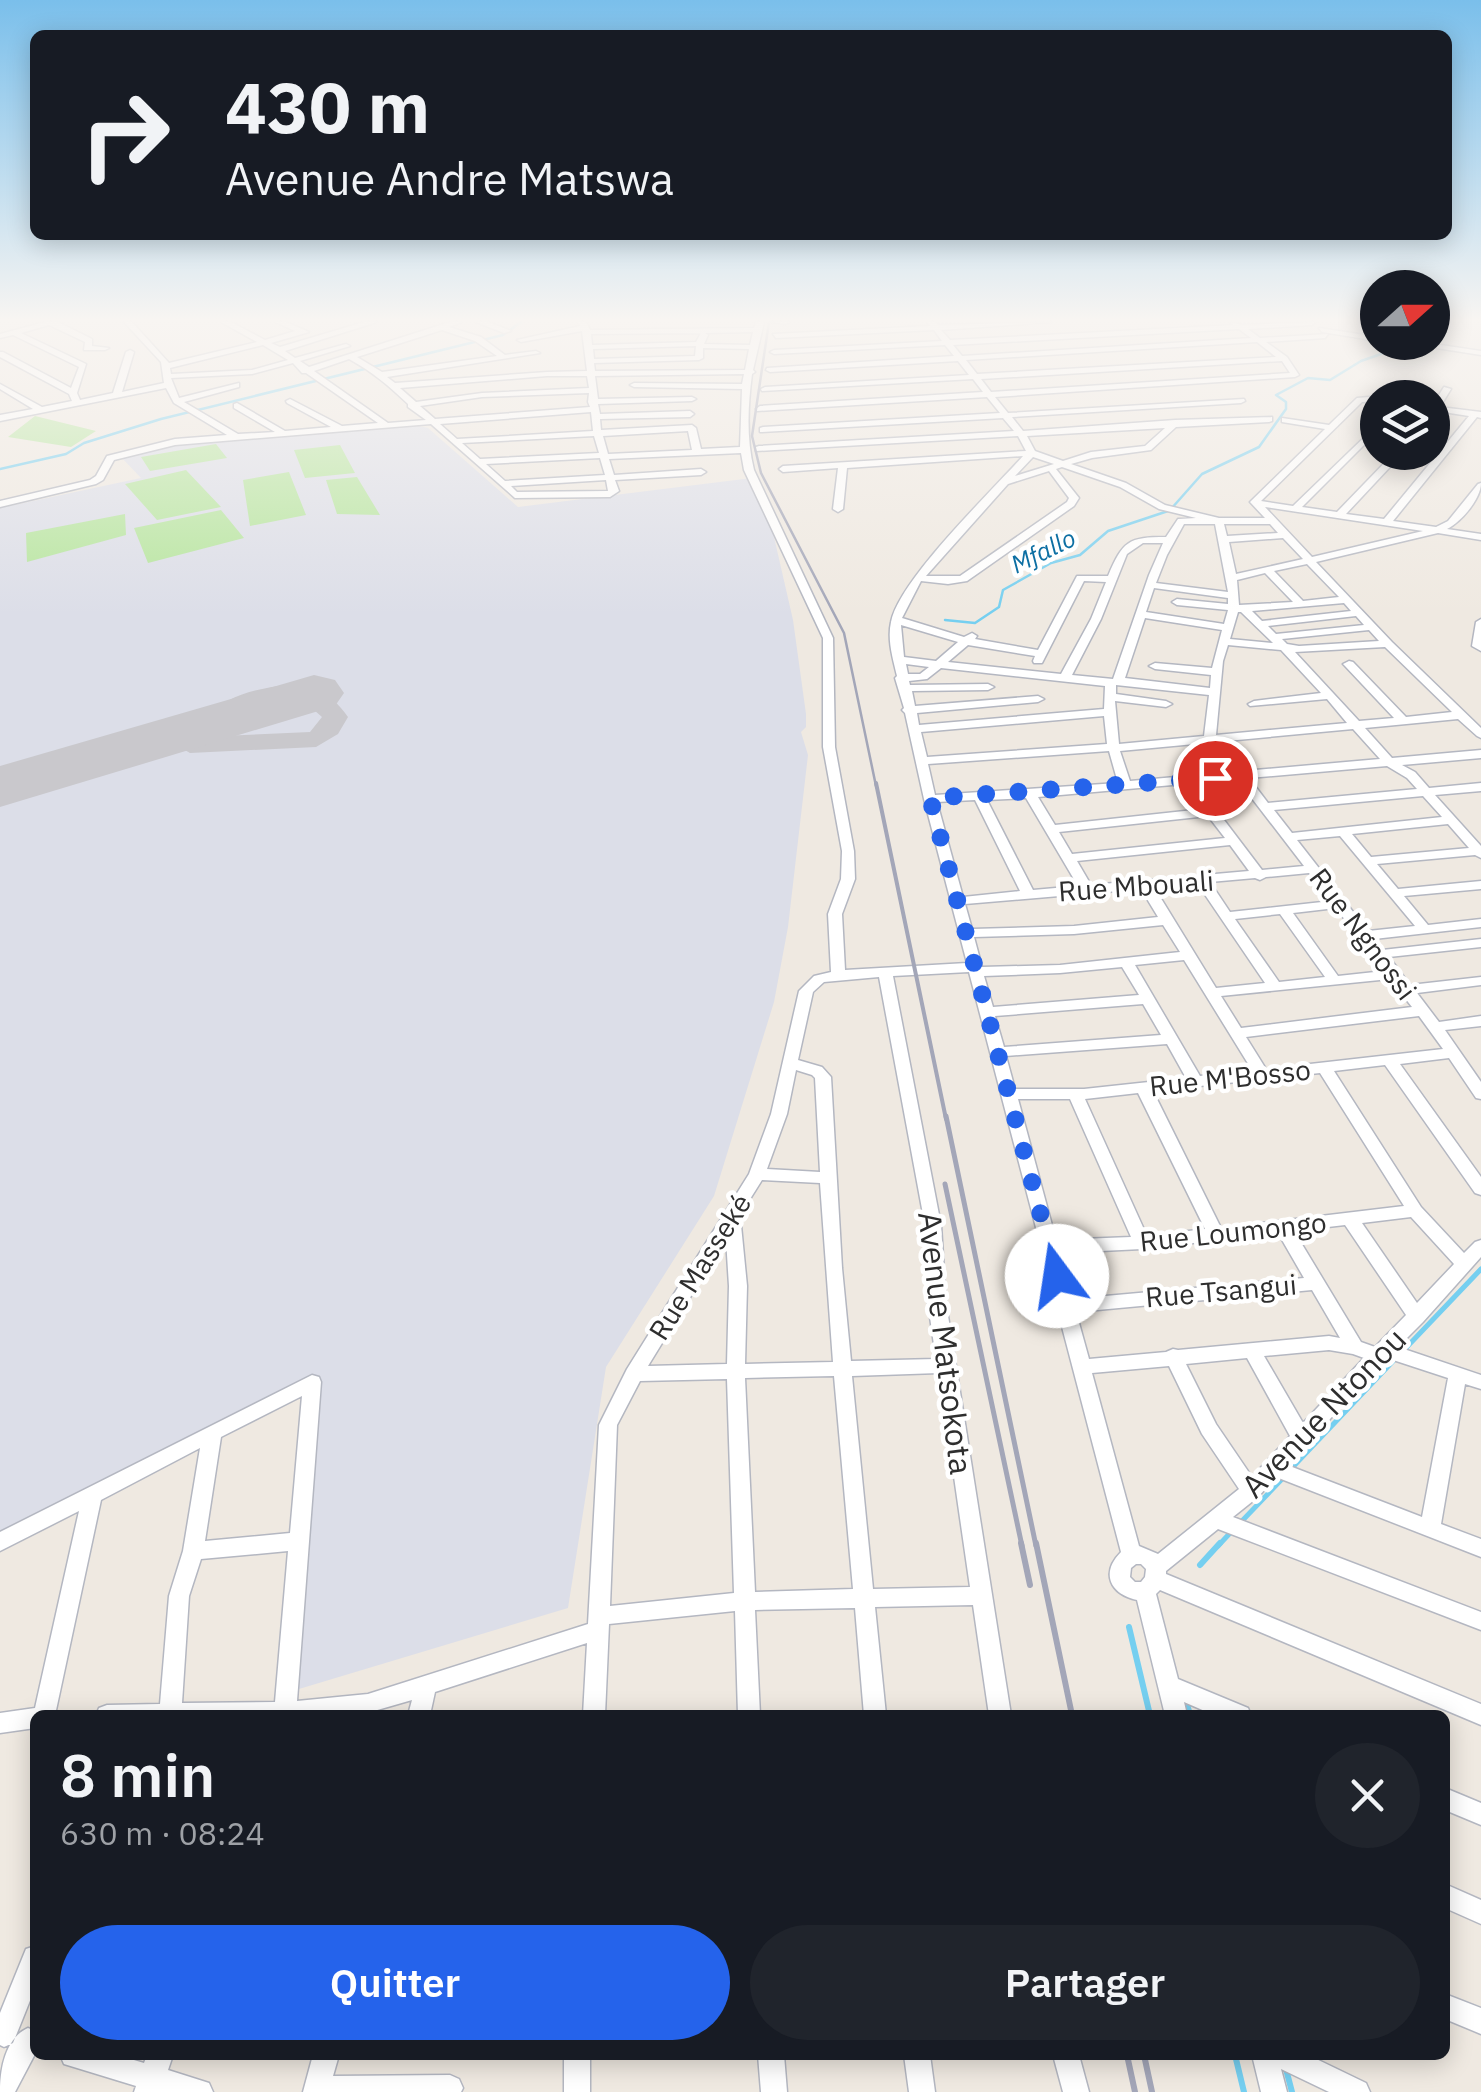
<!DOCTYPE html>
<html lang="fr">
<meta charset="utf-8">
<style>
:root{--surface:#171b24;--page:#20242c;--text:#f1f3f6;--muted:#9ea1a6;--accent:#2563eb}
body{margin:0;font-family:"IBM Plex Sans",sans-serif;background:var(--page);color:var(--text);height:100vh;display:flex;flex-direction:column;font-size:38px;white-space:nowrap}
*{box-sizing:border-box;margin:0}
p{font-size:32px;color:var(--muted)}
.icon{flex:none;width:55px;height:55px;fill:none;stroke:currentColor;stroke-width:2;stroke-linecap:round;stroke-linejoin:round}
.map{position:relative;flex:1;overflow:hidden}
.details{position:absolute;left:30px;top:1710px;width:1420px;height:350px;display:flex;flex-direction:column;background:var(--surface);border-radius:15px;box-shadow:0 5px 25px #0003}
.details>*{flex:none}
.hud{position:absolute;left:30px;top:30px;width:1422px;height:210px;border-radius:15px;box-shadow:0 5px 25px #0003;background:#171b24;color:var(--text);overflow:hidden}
.needle{width:65px;rotate:69deg}
.tools{position:absolute;left:1360px;top:270px;display:grid;gap:20px}
.tools a{display:grid;place-items:center;width:90px;height:90px;border-radius:50%;background:var(--surface);box-shadow:0 5px 25px #0003;font-size:50px}
.pin{position:absolute;display:grid;place-items:center;width:85px;height:85px;color:#fff;margin:-42px;border:5px solid #fff;border-radius:50%;box-shadow:0 2px 10px #0007}
.me{position:absolute;width:110px;margin:-55px;rotate:346deg;stroke-linejoin:round;filter:drop-shadow(0 0 8px #0008)}
.turn{display:flex;align-items:center;gap:35px;height:210px;padding:0 30px;font-size:45px}
.turn .icon{width:130px;height:130px;stroke-width:2.5}
.turn b{display:block;font-size:70px;line-height:85px}
.round{display:grid;place-items:center;flex:none;width:105px;height:105px;border-radius:52px;background:var(--page)}
.headline{display:flex;align-items:center;justify-content:space-between;height:170px;padding:0 30px}
h1{font-size:60px;font-weight:600;line-height:75px}
.cta{display:flex;gap:20px;margin-top:auto;padding:20px 30px}
.cta a{flex:1;height:115px;border-radius:60px;background:var(--accent);color:#fff;font-size:40px;font-weight:600;line-height:115px;text-align:center}
.cta a+a{background:var(--page);color:var(--text)}
.map>svg:first-child{display:block}
.airport{fill:#dcdee8}
.green{fill:#b6e59e}
.lines{fill:none;stroke-linecap:round;stroke-linejoin:round}
.stream-far2{stroke:#75cff0;stroke-width:2.5}
.stream-far1{stroke:#75cff0;stroke-width:5}
.stream{stroke:#75cff0;stroke-width:6}
.taxiway{fill:#c9c8cc;fill-rule:evenodd}
.runway{fill:#c9c8cc;fill-rule:evenodd}
.minor-casing{stroke:#b4b7c1;stroke-width:3}
.minor{fill:#fff;fill-rule:evenodd}
.rail-far3{stroke:#a3a6b8;stroke-width:2.5}
.rail-far2{stroke:#a3a6b8;stroke-width:4}
.rail-far1{stroke:#a3a6b8;stroke-width:5}
.rail{stroke:#a3a6b8;stroke-width:6}
.route{stroke:#2563eb;stroke-width:18;stroke-dasharray:0 32.4}
.labels{text-anchor:middle;stroke-width:9;stroke-linejoin:round;paint-order:stroke}
.far-water-label{font-size:25px;font-style:italic;fill:#0d6fa3;stroke:#fff}
.street-label{font-size:28px;fill:#2e2e2e;stroke:#fff}
.near-street-label{font-size:32px;fill:#2e2e2e;stroke:#fff}
</style>
<div class="map">
<svg width="1481" height="2092" viewBox="0 0 1481 2092">
<rect width="100%" height="100%" fill="#efe9e1"/>
<path class="airport" d="M419,426L428,428L518,507L752,478L774,537L793,620L806,714V727L801,732L808,755L788,927L774,1002L714,1196L606,1367L568,1608L289,1692L317,1377L0,1531V508L141,478L121,457L177,443Z"/>
<path class="green" d="M35,416L96,431L71,447L8,437Z
M216,444L227,458L150,471L141,457Z
M340,445L355,473L305,478L294,450Z
M186,470L221,507L157,520L125,484Z
M289,472L306,515L250,526L243,480Z
M357,477L380,515L337,514L326,480Z
M221,510L244,538L148,563L134,528Z
M125,514L126,535L27,562L26,533Z"/>
<g class="lines">
<path class="stream-far2" d="M0,469L66,454L84,443L161,419L503,335L521,322
M1171,509L1202,474L1259,447L1286,409V402L1276,395L1308,378L1330,380L1361,361L1404,346
M945,620L975,623L999,607L1003,590L1051,563L1080,555L1108,531L1168,511"/>
<path class="stream-far1" d="M1403,1351L1481,1269
M1289,1471L1396,1358
M1241,1522L1283,1478
M1218,1546L1231,1532"/>
<path class="stream" d="M1200,1565L1220,1543
M1129,1627L1150,1715
M1186,1700L1190,1715
M1235,2055L1244,2092
M1286,2069L1292,2092"/>
<path class="taxiway" d="M278,686C308,686 330,690 348,717L338,734L316,747L190,753L178,746L154,749L141,741L154,733L208,727L204,722C223,697 248,691 278,686ZM278,701L306,703L322,717L310,732L221,736L219,729C242,719 249,706 278,701Z"/>
<path class="runway" d="M314,675L335,680L344,693L335,706L0,807V766Z"/>
<defs>
<path id="minor" d="M45,322H58L92,339V346L109,348L105,350H84L85,342L49,325L21,333L86,364L77,393L80,400L113,393L126,352L130,350L134,352L122,392L164,383L161,362L124,322H132L169,363L257,342L221,322H231L265,340L295,331L275,322H286L309,332L271,343L280,347L364,322H377L285,351L295,358L346,344L350,346L300,361L309,367L450,322H462L449,327L481,337L505,355L536,351L540,353L387,377L395,383L547,372L587,371L582,331L521,342L517,340L580,326L578,322H586L590,330L754,328L756,322H764L753,370L755,372L752,374C748,404 746,438 754,470L833,638L835,747L854,851L855,879L842,914L845,970L967,963L924,799L905,713L902,710L904,708L895,678L897,676C893,659 887,640 891,622C899,580 992,491 1023,456L847,468L843,509L838,512L833,509L838,468L783,472L779,469L783,466L1026,451L1018,436L756,451V447L759,446L1014,431L1003,418L760,432V428L763,427L1000,413L987,397L757,411L756,409L760,406L983,392L973,379L762,391L761,389L765,387L969,375L958,361L770,372L766,370L767,368L954,356L945,345L774,354L770,352L774,350L942,341L934,330L776,338L773,334L930,326L927,322H935L938,325L1052,322L941,330L950,340L1233,325L1230,322L1242,325L1315,322L1312,325L1248,329L1260,338L1328,334L1325,338L1266,342L1287,357L1299,375L1295,377L995,397L1008,413L1244,399L1245,401L1241,403L1012,417L1023,431L1175,420L1272,417V421L1269,422L1176,427L1151,450L1092,458L1071,464L1126,483L1165,505L1219,518H1265L1250,502L1325,429L1282,422V418L1329,425L1357,398L1381,396L1378,398V401L1362,402L1261,501L1293,506L1378,424V431L1302,507L1337,512L1395,452H1404L1346,514L1384,519L1469,416L1437,411L1432,415V406L1444,387L1451,389L1440,407L1481,412V418L1477,417L1393,521L1436,527L1448,521L1478,484L1481,483C1481,499 1461,522 1447,529L1481,534V540L1438,533L1316,562L1392,642L1481,728V738L1477,736L1458,719L1365,728L1392,758L1481,750V758L1402,765L1415,772L1429,788L1481,783V791L1435,795L1481,846V858L1475,855L1377,864L1398,889L1481,881V889L1404,896L1428,925L1481,919V927L1374,939L1382,950L1481,939V947L1389,957L1410,985L1481,977V985L1417,993L1439,1022L1481,1016V1026L1445,1030L1481,1082V1099L1476,1098L1449,1058L1400,1064L1481,1177V1195L1475,1193L1385,1065L1334,1071L1421,1207L1464,1253L1475,1242L1481,1240V1257L1423,1322L1398,1347L1481,1375V1389L1465,1384L1441,1524L1481,1539V1557L1276,1477L1258,1497L1233,1517L1481,1612V1630L1218,1529L1166,1571V1574L1481,1704V1725L1160,1590L1156,1594L1178,1679L1248,1708L1251,1715H1214L1184,1702L1187,1715H1165L1137,1600C1110,1594 1100,1573 1121,1552L969,972L893,976L941,1225L946,1303L1011,1715H989L973,1605L875,1607L886,1715H864L855,1608L755,1610L760,1715H738L735,1611L609,1624L605,1715H583L587,1643L435,1692L430,1715H408L412,1700L360,1715H96L99,1708L107,1705L160,1704L169,1596L183,1551L200,1448L101,1500L55,1715H35V1728L0,1733V1713L35,1708L79,1511L0,1551V1532L312,1375L319,1377L321,1382L297,1701L368,1694L588,1624L599,1425L627,1369L749,1174L771,1114L799,991L814,976L831,972L828,914L841,879L842,851L823,747V638L744,470L741,453L609,459L614,475L701,469L706,472L701,475L615,480L619,491L610,497L515,498L431,424L175,445L114,460L103,480L96,484L0,507V501L90,480L96,476L107,456L175,439L227,435L174,403L166,388L0,421V415L33,409L0,389V384L42,407L72,401L69,394L0,357V352H3L71,388L79,367L13,335L0,338V334ZM1239,329L1251,338L962,356L953,345ZM442,330L475,341L497,356L382,372L357,357ZM753,332L750,345L704,344L708,335L705,333ZM701,333L696,342L592,345L591,334L703,333ZM1257,342L1276,357L977,374L966,360ZM263,345L288,360L252,370L171,374L170,368ZM696,346L695,356L594,359L593,349ZM703,348L749,349L745,370L595,371L594,363L699,360L703,358ZM349,359C373,372 389,386 408,404V407L426,420L388,423L314,371ZM1282,361L1290,373L991,392L981,379ZM293,363L302,373H306L378,423L342,426L290,399L286,401L287,403L331,427L285,431L237,403L234,404V408L275,432L238,434L184,402L239,387V383L179,398L171,378L252,374ZM744,374L742,384L634,383L630,385L634,387L742,389L740,447L701,449L696,428L692,425L601,430L600,419L690,417L694,414L690,411L600,414L598,404L692,401L696,399L692,397L598,399L595,376ZM547,376H587L589,388L482,393L416,402L400,388ZM589,393L588,402L590,407L435,419L420,406L482,397ZM591,412L593,431L457,439L440,424ZM1165,428L1145,446L1091,452L1063,461L1035,451L1027,436ZM688,431L692,450L608,454L603,436ZM594,436L599,453L480,459L462,443ZM1033,457L1054,464L1015,476ZM600,458L605,475L505,481L486,464ZM1062,467L1120,487L1159,509L1196,518L1178,519L1166,537C1128,537 1123,541 1108,576H1077L1038,650L975,639L977,636L972,633L964,637L902,618L921,581L948,584L967,581L1074,506L1079,498L1056,469ZM1049,471L1069,498L1067,502L960,576H926L1008,484ZM606,480L608,491L517,492L511,486ZM1265,507L1423,531L1312,557ZM1184,524H1215L1228,592L1156,583L1167,555ZM1224,524H1270L1278,533L1227,536ZM1283,538L1303,559L1236,574L1229,542ZM1143,543H1163L1149,575L1113,679L1072,675L1101,619L1127,554ZM1307,564L1339,597L1303,601L1274,571ZM1265,573L1293,602L1239,605L1237,580ZM1084,581L1106,582L1091,619L1061,674L948,662L968,645L1035,656L1033,661L1034,663H1042ZM1154,588L1228,598V604L1177,599L1172,602L1177,605L1228,610L1224,624L1146,612ZM1344,603L1351,611L1262,621L1252,611ZM1238,612H1241L1273,643L1230,639ZM1356,616L1364,625L1276,634L1268,626ZM1145,618L1222,630L1212,668L1155,663L1149,666L1155,669L1211,675L1210,688L1125,678ZM901,625L958,642L936,661L904,657ZM1369,630L1379,641L1299,646L1287,644L1282,639ZM1228,645L1281,650L1321,693L1254,701L1248,704L1250,706L1327,699L1347,723L1216,735L1223,661ZM1385,647L1452,712L1406,717L1353,662L1349,661L1343,664L1345,666L1394,718L1359,721L1295,652ZM906,664L929,667L920,674H908ZM941,668L1105,686L1104,709L919,725L917,713L1038,702L1044,699L1038,696L915,706L912,691L988,690L994,687L988,684L910,685L909,681L927,679ZM1116,685L1209,695L1204,736L1119,744L1115,701L1166,707L1172,704L1166,701L1116,694ZM1104,716L1107,744L927,757L921,732ZM1353,729L1380,759L1130,781L1120,751ZM1109,751L1118,783L935,795L928,764ZM1387,766L1407,778L1417,789L1268,803L1249,778ZM1237,779L1304,866L1262,870L1196,783ZM1184,784L1203,809L1055,825L1038,797ZM1423,796L1442,817L1292,833L1274,810ZM1026,798L1078,886L1033,890L987,800ZM975,800L1020,891L963,897L937,802ZM1208,816L1225,838L1072,854L1059,832ZM1448,824L1469,848L1371,857L1352,834ZM1340,836L1415,926L1368,931L1297,840ZM1230,845L1249,871L1091,885L1077,861ZM1309,873L1331,901L1230,912L1210,882L1255,878L1260,880L1266,877ZM1197,883L1265,983L1216,988L1154,887ZM1141,889L1158,917L1074,926L972,929L965,904ZM1336,908L1384,971L1338,976L1293,913ZM1280,914L1325,977L1279,982L1235,919ZM1163,925L1180,952L1060,965L982,967L974,937L1074,934ZM1184,960L1252,1070L1200,1076L1135,965ZM1122,967L1139,995L993,1007L984,976L1060,973ZM879,977L925,1225L928,1303L936,1359L851,1361L842,1268L831,1077L822,1067L798,1060L813,992L824,982ZM1390,979L1412,1007L1241,1028L1221,996ZM1143,1004L1161,1035L1004,1047L995,1016ZM1419,1016L1443,1049L1266,1069L1246,1037ZM1167,1044L1186,1078L1084,1089H1015L1006,1056ZM796,1070L812,1075L815,1078L820,1172L767,1169L787,1114ZM1320,1073L1404,1206L1221,1228L1153,1091ZM1138,1093L1205,1229L1147,1236L1085,1099ZM1018,1099H1070L1131,1237L1056,1240ZM762,1180L820,1183L833,1362L745,1364L747,1286L740,1215ZM1411,1217L1454,1264L1417,1303L1362,1223ZM1345,1225L1406,1315L1375,1347L1361,1342L1294,1231ZM1278,1233L1304,1278L1072,1299L1060,1253L1142,1249ZM726,1239L729,1286L727,1364L648,1366ZM1312,1290L1340,1338L1329,1336L1178,1350L1173,1349L1166,1352L1089,1359L1076,1312ZM1329,1350L1353,1354L1364,1358L1303,1423L1264,1356ZM1247,1358L1290,1436L1252,1477L1216,1424L1186,1364ZM1387,1358L1448,1378L1422,1517L1287,1465ZM1169,1366L1202,1434L1239,1489L1158,1554L1139,1546L1092,1373ZM939,1373L970,1587L873,1589L852,1376ZM834,1376L853,1589L755,1592L745,1378ZM727,1379L734,1593L610,1606L617,1425L640,1381ZM302,1396L290,1533L205,1541L221,1437ZM288,1551L275,1702L182,1703L189,1596L201,1559ZM1136,1564H1141L1146,1569L1145,1577L1141,1582H1135L1130,1577L1131,1568Z
M476,322H488L511,331L504,333Z
M771,322H790L786,324Z
M1319,328L1378,337V341L1322,332Z
M1398,342H1421L1481,351V355Z
M1405,387L1412,389L1408,398H1400Z
M1481,619V651L1472,646L1476,622Z
M1445,1788L1481,1803V1825L1445,1810Z
M1445,1884L1481,1900V1924L1445,1908Z
M35,1946V1988L13,2043L4,2047L0,2045V2013L26,1949Z
M1445,1994L1481,2008V2034L1445,2019Z
M28,2028L35,2031V2054L15,2092H0C0,2070 5,2038 28,2028Z
M60,2055H117L144,2063L147,2055H173L168,2070L209,2083L213,2092H134L136,2086L64,2064Z
M313,2055H339L333,2076L450,2075L459,2079L463,2088L461,2092H303Z
M564,2055H590V2092H564Z
M758,2055H784L787,2092H761Z
M904,2055H930L935,2092H909Z
M1053,2055H1079L1089,2092H1063Z
M1252,2055H1308L1366,2083L1370,2092H1329L1281,2069L1287,2092H1261Z"/>
</defs>
<use href="#minor" class="minor-casing"/>
<use href="#minor" class="minor"/>
<path class="rail-far3" d="M769,322L752,436L761,473L844,633L876,786"/>
<path class="rail-far2" d="M876,783L946,1119"/>
<path class="rail-far1" d="M946,1116L1036,1546
M945,1184L1022,1546"/>
<path class="rail" d="M1021,1543L1030,1585
M1036,1543L1072,1715
M1127,2055L1135,2092
M1144,2055L1152,2092"/>
</g>
<linearGradient id="sky" x2="0" y2="1"><stop stop-color="#7abfeb"/><stop offset="0.52" stop-color="#f8f5f2"/><stop offset="1" stop-color="#f8f5f2" stop-opacity="0"/></linearGradient>
<rect width="1481" height="615" fill="url(#sky)"/>
<g class="lines">
<path class="route" d="M1057,1276L930,798L1215,778"/>
</g>
<g class="labels">
<g class="far-water-label">
<text transform="translate(1043 551) rotate(-26)" y="9">Mfallo</text>
</g>
<g class="street-label">
<text transform="translate(1136 886) rotate(-4)" y="10">Rue Mbouali</text>
<text transform="translate(1363 934) rotate(53)" y="10">Rue Ngnossi</text>
<text transform="translate(1230 1078) rotate(-6)" y="10">Rue M'Bosso</text>
<text transform="translate(1233 1232) rotate(-6)" y="10">Rue Loumongo</text>
<text transform="translate(700 1267) rotate(-58)" y="10">Rue Masseké</text>
<text transform="translate(1221 1291) rotate(-5)" y="10">Rue Tsangui</text>
</g>
<g class="near-street-label">
<text transform="translate(945 1343) rotate(83)" y="11">Avenue Matsokota</text>
<text transform="translate(1324 1413) rotate(-46)" y="11">Avenue Ntonou</text>
</g>
</g>
</svg>
<div class="tools">
<a><svg class="needle" viewBox="-14 -14 28 28"><path d="M0-13l5 13h-10z" fill="#e53935"/><path d="M0 13l5-13h-10z" fill="#9ea1a6"/></svg></a>
<a><svg class="icon" aria-label="layers" viewBox="0 0 24 24"><path d="M12 4l9 5-9 5-9-5zM3 14l9 5 9-5"/></svg></a>
</div>
<div class="pin" style="left:1215px;top:778px;background:#d93025"><svg class="icon" aria-label="arrive" viewBox="0 0 24 24"><path d="M6 21V4h12l-3 4 3 4H6"/></svg></div>
<svg class="me" style="left:1057px;top:1276px" viewBox="-20 -20 40 40"><circle r="19" fill="#fff"/><path d="M0-13L10 11 0 6-10 11z" fill="#2563eb"/></svg>
<div class="hud">
<div class="turn"><svg class="icon" aria-label="right" viewBox="0 0 24 24"><path d="M7 20v-9h11M14 6l5 5-5 5"/></svg><div><b>430 m</b>Avenue Andre Matswa</div></div>
</div>
<section class="details">
<div class="headline"><div><h1>8 min</h1><p>630 m · 08:24</p></div><a class="round"><svg class="icon" aria-label="close" viewBox="0 0 24 24"><path d="M6 6l12 12M18 6L6 18"/></svg></a></div>
<div class="cta"><a>Quitter</a><a>Partager</a></div>
</section>
</div>
